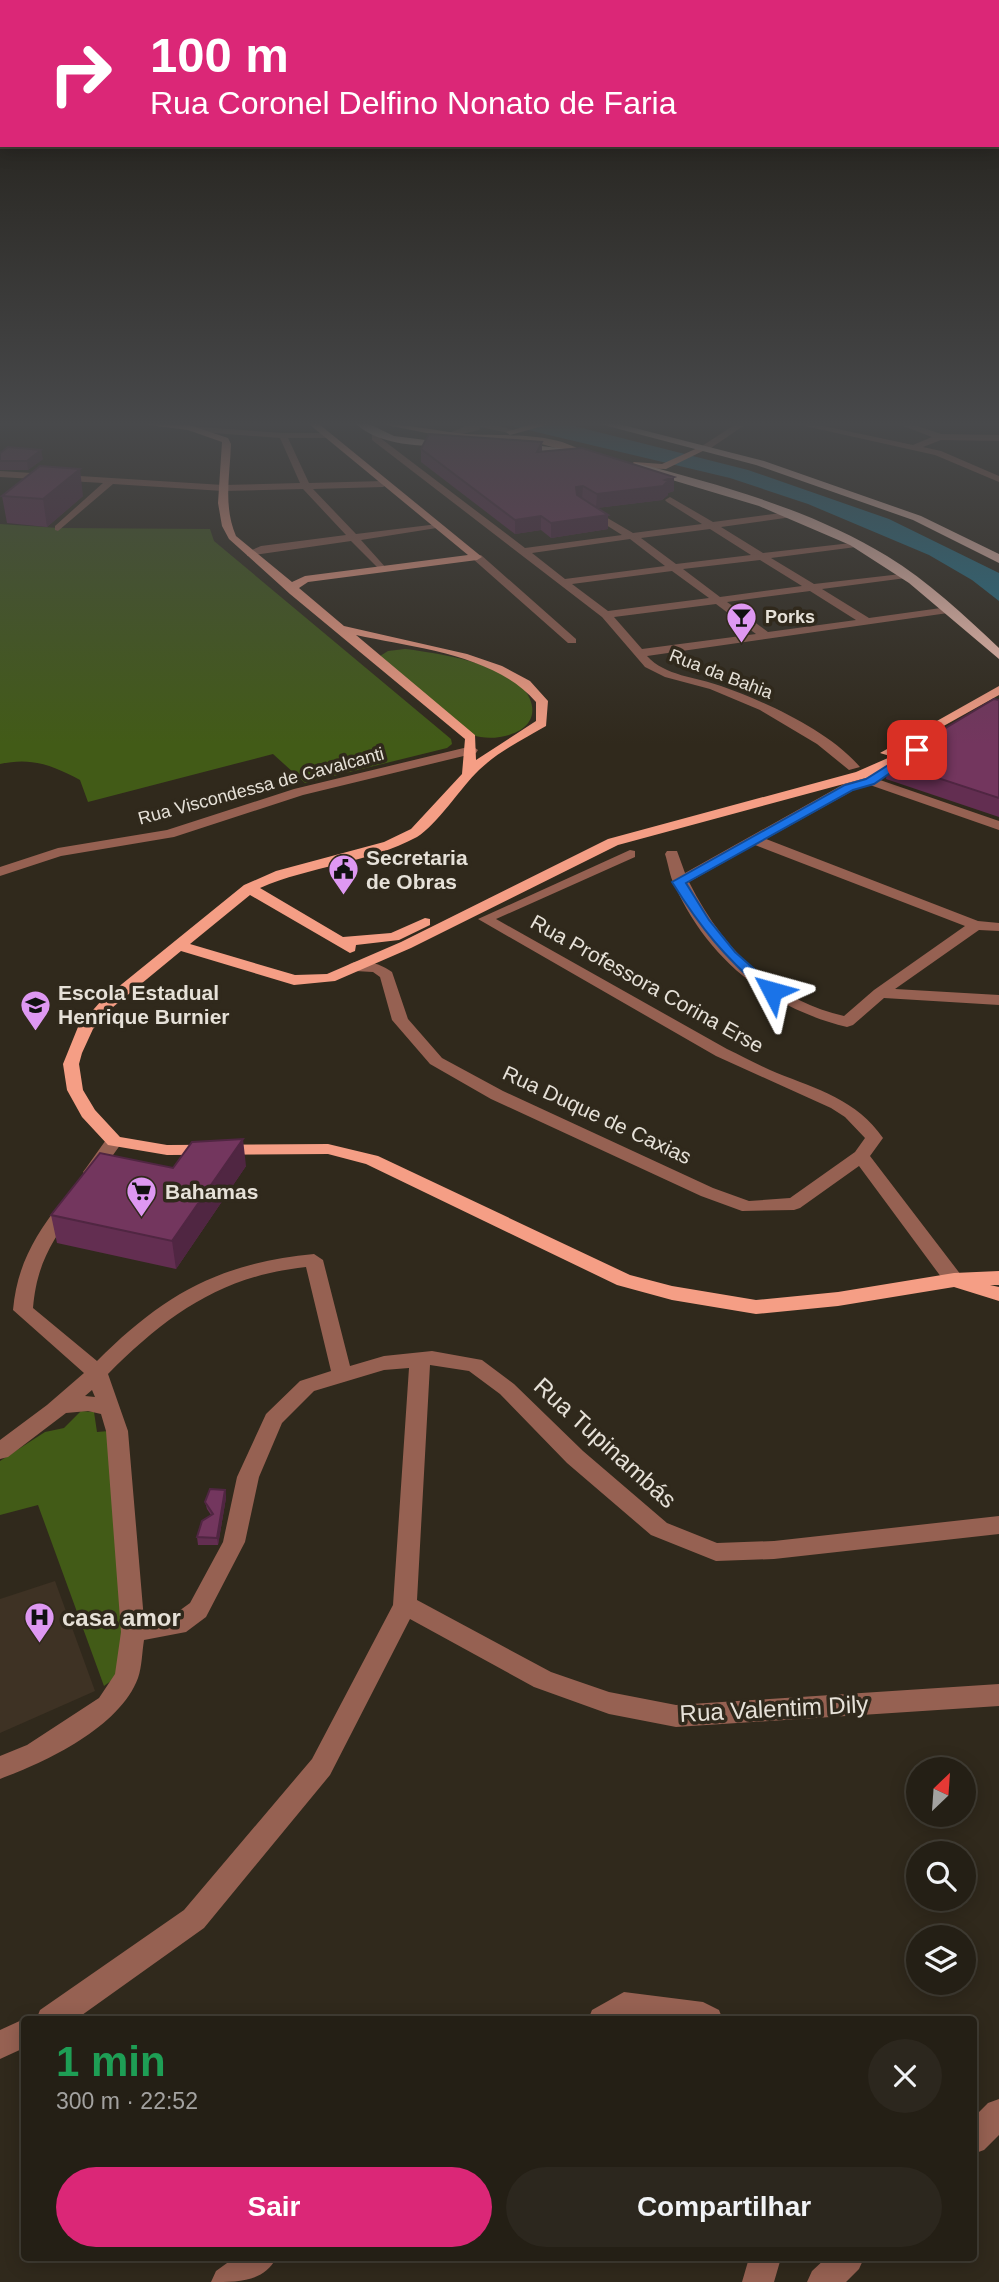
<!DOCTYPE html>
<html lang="pt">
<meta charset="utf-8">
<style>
:root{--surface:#241f15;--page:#2c271e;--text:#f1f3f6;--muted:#a3a2a0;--line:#413d34;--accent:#db2777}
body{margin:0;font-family:Arial,sans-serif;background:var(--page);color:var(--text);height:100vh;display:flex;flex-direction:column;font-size:26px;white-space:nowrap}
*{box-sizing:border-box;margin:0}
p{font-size:23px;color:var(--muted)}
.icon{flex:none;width:38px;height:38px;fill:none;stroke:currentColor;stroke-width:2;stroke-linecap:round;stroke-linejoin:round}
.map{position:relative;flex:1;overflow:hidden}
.details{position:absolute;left:21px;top:2016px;width:956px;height:245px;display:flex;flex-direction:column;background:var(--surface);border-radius:7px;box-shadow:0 4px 18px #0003,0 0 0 2px var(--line)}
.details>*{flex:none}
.top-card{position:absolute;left:0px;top:0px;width:999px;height:147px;box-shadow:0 4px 18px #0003,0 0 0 2px var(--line);background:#db2777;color:#fff;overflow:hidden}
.needle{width:46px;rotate:25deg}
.tools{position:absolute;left:906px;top:1757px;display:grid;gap:14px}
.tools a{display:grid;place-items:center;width:70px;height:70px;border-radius:50%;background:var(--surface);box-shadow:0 4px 18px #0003,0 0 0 2px var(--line);font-size:35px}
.pin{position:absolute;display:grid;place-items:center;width:60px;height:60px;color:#fff;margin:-30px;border-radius:14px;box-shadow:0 4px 10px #0006}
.me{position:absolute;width:77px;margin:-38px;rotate:309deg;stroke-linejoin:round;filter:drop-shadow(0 0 5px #0008)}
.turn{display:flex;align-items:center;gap:24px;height:147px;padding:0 35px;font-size:32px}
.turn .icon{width:91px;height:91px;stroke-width:2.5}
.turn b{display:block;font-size:49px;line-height:60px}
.round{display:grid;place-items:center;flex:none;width:74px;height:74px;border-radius:37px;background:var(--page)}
.summary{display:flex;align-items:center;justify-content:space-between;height:119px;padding:0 35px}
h1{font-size:42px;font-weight:700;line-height:52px;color:#1e9e55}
.button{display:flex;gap:14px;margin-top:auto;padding:14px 35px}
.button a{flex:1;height:80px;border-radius:42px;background:var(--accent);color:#fff;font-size:28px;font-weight:700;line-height:80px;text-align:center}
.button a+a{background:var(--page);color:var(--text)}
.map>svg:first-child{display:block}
.medical{fill:#3e3224}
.green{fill:#425b17}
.water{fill:#25738a}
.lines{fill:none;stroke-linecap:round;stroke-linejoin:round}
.minor{fill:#966152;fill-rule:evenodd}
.major{fill:#f59e85;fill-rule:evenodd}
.highway{fill:#fbc6b6;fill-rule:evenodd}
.wall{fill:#632e51}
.shaded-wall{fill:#502642}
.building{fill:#73365e;stroke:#502642;stroke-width:2}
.route{fill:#1a73e8;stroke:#114b97;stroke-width:2}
.labels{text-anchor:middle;stroke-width:7;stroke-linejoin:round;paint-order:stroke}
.far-poi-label{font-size:18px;font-weight:bold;fill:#e6e1d8;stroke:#30291c;text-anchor:start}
.far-street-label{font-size:18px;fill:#e6e1d8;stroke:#30291c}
.poi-label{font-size:21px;font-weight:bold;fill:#e6e1d8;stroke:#30291c;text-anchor:start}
.street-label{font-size:21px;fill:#e6e1d8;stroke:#30291c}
.near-street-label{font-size:24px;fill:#e6e1d8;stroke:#30291c}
.near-poi-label{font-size:24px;font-weight:bold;fill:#e6e1d8;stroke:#30291c;text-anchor:start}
</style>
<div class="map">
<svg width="999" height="2282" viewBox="0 0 999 2282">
<rect width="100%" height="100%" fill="#30291c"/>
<path class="medical" d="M55,1581L95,1691L0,1733V1599Z"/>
<path class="green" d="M0,524L58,528L210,529L214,541L451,739L452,744L447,748L305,783L273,754L88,802L80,780C52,765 31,757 0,764Z
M405,649C438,653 520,665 531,702C541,734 493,743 473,735L380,656L388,651Z
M81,1411L94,1412L97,1432L109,1431L124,1634L119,1675L104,1686L38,1505L0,1515V1461L45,1432L64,1428Z"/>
<path class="water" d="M503,424H565L582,428L748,470L889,519L999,573V601L972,580L929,555L808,504L730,478Z"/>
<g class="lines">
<path class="minor" d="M471,424H492L517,431L513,434L480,427L479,430L453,436L449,433Z
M736,424H746L708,450H702V446Z
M796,424H814L913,445L932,437L898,424H912L941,434L999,435V441L941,440L923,447L941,451L999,476V482L935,455Z
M186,426L283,433H329L326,438H288L309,483L383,481L388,484L383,487L313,489L356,534L438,524L443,527L361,540L387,569L382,572L351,541L247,556V552L261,546L346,535L303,489L223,491L113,484L58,531L55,530V526L103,483L0,477V471L223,485L300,483L280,438L189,431Z
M372,432H378L379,437L525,548L622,535L584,511V507L587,506L633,533L702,524L667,502L665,500L670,497L713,522L789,512L794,515L792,517L721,527L763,553L860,542L861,544L856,547L771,558L814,584L910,573V577L906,578L822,589L869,618L948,607L953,610L948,613L647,656C665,676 696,677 721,686C766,702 828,730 860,767L849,770L817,744L760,710L710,689L665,677L645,667L602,617L372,440ZM710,529L751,555L676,564L641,538ZM630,539L665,566L565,579L532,553ZM760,560L802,586L720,597L683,569ZM672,571L709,598L608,611L572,584ZM810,591L856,620L768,632L727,602ZM716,604L756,634L642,649L614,617Z
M473,555H481L576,639V643H568L473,559Z
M472,746L478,750L476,753L303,795L174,837L61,856L0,876V867L58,848L167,830L294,789Z
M906,754L912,758L910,761L880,780L999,821V830L870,785L854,790L766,839L978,921L999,923V931L979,930L895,989L999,995V1005L884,998L853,1025L847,1027C768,1008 707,958 674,884C670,877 668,863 665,854L667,851H677L685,873L844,784L865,778ZM755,845L965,926L874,990L844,1016C772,1000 721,946 689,882Z
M630,850L635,851V857L496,919L727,1049C744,1057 760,1066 777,1073C817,1089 857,1100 883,1138L870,1156L961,1275L964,1280L961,1285H947L859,1166L800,1208L794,1210L742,1211L701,1196L491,1099L430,1064L392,1020L380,977L373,972L355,971L347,966C359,956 381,964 392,972L408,1019L442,1058L503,1091L713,1188L749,1201L790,1198L855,1152L865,1138L845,1117L831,1108L716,1056L478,919Z
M114,1136L123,1141L98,1176H86L83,1172L86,1168L108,1137Z
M67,1200L76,1206C52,1243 37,1262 33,1308L97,1361C163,1295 219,1263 314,1254L323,1260L350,1366L384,1356L432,1351L482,1360L514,1384L583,1451L667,1523L717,1543L774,1541L999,1516V1534L774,1559L716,1561L651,1535L567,1463L500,1394L469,1371L430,1365L417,1600L551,1672L609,1692L676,1705L999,1684V1706L676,1727L609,1714L534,1687L410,1619L330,1775L204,1928L75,2020H36L40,2010L184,1910L312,1759L393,1605L409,1368L384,1370L314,1391L282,1423L259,1477L245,1542L206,1617L186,1632L144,1640C142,1652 142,1667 138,1678C120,1727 46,1762 0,1779V1756L27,1745L99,1698L115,1674L121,1632L106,1431L101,1414L88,1411L66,1413L8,1457L0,1459V1440L47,1405L84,1373L13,1310C17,1266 34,1237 61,1202ZM306,1267L331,1371L300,1381L266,1414L237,1477L223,1542L190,1603L172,1616L144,1620L128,1431L108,1374C167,1315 221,1276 306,1267ZM92,1390L95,1397L85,1396Z
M624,1992L703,2002L719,2010L723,2020H588L592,2010Z
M24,2019V2048L0,2059V2030Z
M999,2099V2135L984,2150L973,2154V2118L988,2103Z
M234,2258H276C264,2282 238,2282 211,2282L216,2271Z
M749,2258H781L774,2282H742Z
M826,2258H864L859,2269L846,2282H807L812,2271Z"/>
<path class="major" d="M141,424L189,425L228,438L231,444C230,475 223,506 236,536L292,582L305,576L468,555L309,424H319L482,557L477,560L308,582L299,588L344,626L467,654L502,666L530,681L548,701L546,726C524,739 499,751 479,770C461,787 437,825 417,837C369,863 310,866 260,888L343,937L391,933L425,918L430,919V925L399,940L356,945L355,951L350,953L250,895L190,944L295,975L327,974L401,942L608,839L856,772L904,751L914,754L866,778L618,845L411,948L335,981L294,985L181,951L113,1007L93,1029L82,1053L79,1064L83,1090L95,1110L120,1137L167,1145L328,1144L378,1156L630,1275L672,1286L756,1300L838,1292L954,1273L999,1271V1285H990L999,1287V1301L954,1287L838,1306L756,1314L672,1300L617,1285L366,1164L328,1154L167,1155L108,1145L82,1117L67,1090L63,1064L78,1027L101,1001L244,885L276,871L384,842L411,829L462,774L465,739L290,594L229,539L222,526L218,503L222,442L188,430ZM356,635C415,648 494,654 536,702V721L476,760L475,735Z
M381,424C407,424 431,430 457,433C497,438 548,429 584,452L580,455L538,443L457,439Z
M532,424H550L510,435L506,432Z
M702,446L709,448L666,469L634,468L630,465L634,462L662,464Z
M999,686V695L890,756L880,753Z"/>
<path class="highway" d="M356,424H369L394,436L457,444L452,447C420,445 382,447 356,424Z
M600,424H619L764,461L921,516L999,554V563L913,520L756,465Z
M516,443L592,452L597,455L592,458L512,448V444Z
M636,463C722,485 811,510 887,556C928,581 964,615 999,648V659L909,583L850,545L759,506L632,468L631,466Z"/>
</g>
<path class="wall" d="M542,442V452L674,491L668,493V495L662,500L597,508L608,529L551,538L541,530L515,534L421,462V449Z
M0,453L43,459L28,470H0Z
M2,496H83L47,527L7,523Z
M999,700V817L886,779L889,762Z
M246,1166L176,1269L57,1243L51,1215L173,1168Z
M225,1490L226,1498L218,1545H198L197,1537L211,1515L207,1509L205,1502Z"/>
<path class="shaded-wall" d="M41,450L43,459L28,470L27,461Z
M80,469L83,496L47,527L43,499Z
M674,477V491L668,493V495L662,500L596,508L597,494L665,480Z
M583,486L582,500L576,501V487Z
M608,515V529L551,538V523Z
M541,516V530L515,534V520Z
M243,1139L246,1166L176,1269L172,1241Z
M225,1490L226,1498L218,1545L217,1538Z"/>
<path class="building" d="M429,434L542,442L537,452L582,448L674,477L665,480L668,481L663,486L597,494L583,486L576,487L577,495L608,515L551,523L541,516L515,520L421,449Z
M8,447L41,450L27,461H0V453Z
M40,466L80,469L43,499L2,496Z
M994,699L999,700V798L889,762Z
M243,1139L172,1241L51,1215L100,1153L173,1168L192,1142Z
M210,1489L225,1490L217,1538L197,1537L202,1521L213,1514L205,1502Z"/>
<linearGradient id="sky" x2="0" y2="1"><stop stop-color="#1a170f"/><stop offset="0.57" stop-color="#48494b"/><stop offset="1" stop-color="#48494b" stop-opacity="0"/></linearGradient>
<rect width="999" height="744" fill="url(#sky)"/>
<path class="route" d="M917,747L923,750L921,752L874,784L853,790L686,883L709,920L735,952L779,991L767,994C724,956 702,930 672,882L845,785L866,779Z"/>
<defs>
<symbol id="bar-pin" viewBox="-11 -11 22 30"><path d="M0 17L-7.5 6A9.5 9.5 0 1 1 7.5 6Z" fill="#de98f2" stroke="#30291c"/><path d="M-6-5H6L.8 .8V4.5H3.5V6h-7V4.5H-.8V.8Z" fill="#111"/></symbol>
<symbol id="civic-pin" viewBox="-11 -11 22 30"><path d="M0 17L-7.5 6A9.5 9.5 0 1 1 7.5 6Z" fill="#de98f2" stroke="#30291c"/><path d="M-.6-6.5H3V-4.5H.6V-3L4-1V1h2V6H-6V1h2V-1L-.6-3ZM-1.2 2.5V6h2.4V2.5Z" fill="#111"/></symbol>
<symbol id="school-pin" viewBox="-11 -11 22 30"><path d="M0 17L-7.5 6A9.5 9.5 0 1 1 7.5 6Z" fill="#de98f2" stroke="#30291c"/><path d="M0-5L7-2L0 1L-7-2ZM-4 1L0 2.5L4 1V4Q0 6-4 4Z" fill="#111"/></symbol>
<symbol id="supermarket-pin" viewBox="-11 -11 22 30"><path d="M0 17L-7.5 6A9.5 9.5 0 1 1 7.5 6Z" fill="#de98f2" stroke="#30291c"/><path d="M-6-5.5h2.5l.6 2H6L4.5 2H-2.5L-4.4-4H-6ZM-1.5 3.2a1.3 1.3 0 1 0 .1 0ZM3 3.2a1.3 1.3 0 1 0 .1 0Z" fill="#111"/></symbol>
<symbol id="hospital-pin" viewBox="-11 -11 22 30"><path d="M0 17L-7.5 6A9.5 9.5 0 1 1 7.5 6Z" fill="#de98f2" stroke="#30291c"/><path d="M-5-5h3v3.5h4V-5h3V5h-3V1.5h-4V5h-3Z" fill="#111"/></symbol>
</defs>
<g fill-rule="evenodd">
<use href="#bar-pin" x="724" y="600" width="35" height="47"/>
<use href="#civic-pin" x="326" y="852" width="35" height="47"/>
<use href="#school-pin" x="18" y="988" width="35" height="47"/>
<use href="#supermarket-pin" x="124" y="1174" width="35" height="47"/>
<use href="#hospital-pin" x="22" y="1600" width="35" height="47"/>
</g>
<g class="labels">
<g class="far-poi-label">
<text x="765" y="623">Porks</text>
</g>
<g class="far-street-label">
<text transform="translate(721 674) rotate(21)" y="6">Rua da Bahia</text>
<text transform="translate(261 786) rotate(-15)" y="6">Rua Viscondessa de Cavalcanti</text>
</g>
<g class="poi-label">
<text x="366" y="865">Secretaria<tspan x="366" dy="24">de Obras</tspan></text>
<text x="58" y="1000">Escola Estadual<tspan x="58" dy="24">Henrique Burnier</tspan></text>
<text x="165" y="1199">Bahamas</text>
</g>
<g class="street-label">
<text transform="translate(647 984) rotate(29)" y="7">Rua Professora Corina Erse</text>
<text transform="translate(597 1115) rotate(25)" y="7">Rua Duque de Caxias</text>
</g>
<g class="near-street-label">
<text transform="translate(605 1443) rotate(42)" y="8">Rua Tupinambás</text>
<text transform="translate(774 1709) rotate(-3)" y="8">Rua Valentim Dily</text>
</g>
<g class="near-poi-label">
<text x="62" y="1626">casa amor</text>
</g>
</g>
</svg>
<div class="tools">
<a><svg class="needle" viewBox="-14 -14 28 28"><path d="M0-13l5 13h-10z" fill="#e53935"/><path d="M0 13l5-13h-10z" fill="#a3a2a0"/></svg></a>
<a><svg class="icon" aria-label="search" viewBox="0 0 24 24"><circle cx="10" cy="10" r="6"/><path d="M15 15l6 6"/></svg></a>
<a><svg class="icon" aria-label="layers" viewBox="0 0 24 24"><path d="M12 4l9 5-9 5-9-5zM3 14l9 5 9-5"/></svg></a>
</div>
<div class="pin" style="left:917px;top:750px;background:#d93025"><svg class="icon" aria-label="arrive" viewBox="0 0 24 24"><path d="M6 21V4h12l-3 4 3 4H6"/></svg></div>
<svg class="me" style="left:772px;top:991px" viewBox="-20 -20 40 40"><path d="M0-17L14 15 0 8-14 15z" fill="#1a73e8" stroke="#fff" stroke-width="4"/></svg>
<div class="top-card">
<div class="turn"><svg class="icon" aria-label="right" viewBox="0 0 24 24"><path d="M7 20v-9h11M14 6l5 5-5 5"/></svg><div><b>100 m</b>Rua Coronel Delfino Nonato de Faria</div></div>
</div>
<section class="details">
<div class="summary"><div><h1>1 min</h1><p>300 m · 22:52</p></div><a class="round"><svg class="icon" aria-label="close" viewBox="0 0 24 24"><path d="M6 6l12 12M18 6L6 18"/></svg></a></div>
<div class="button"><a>Sair</a><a>Compartilhar</a></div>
</section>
</div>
